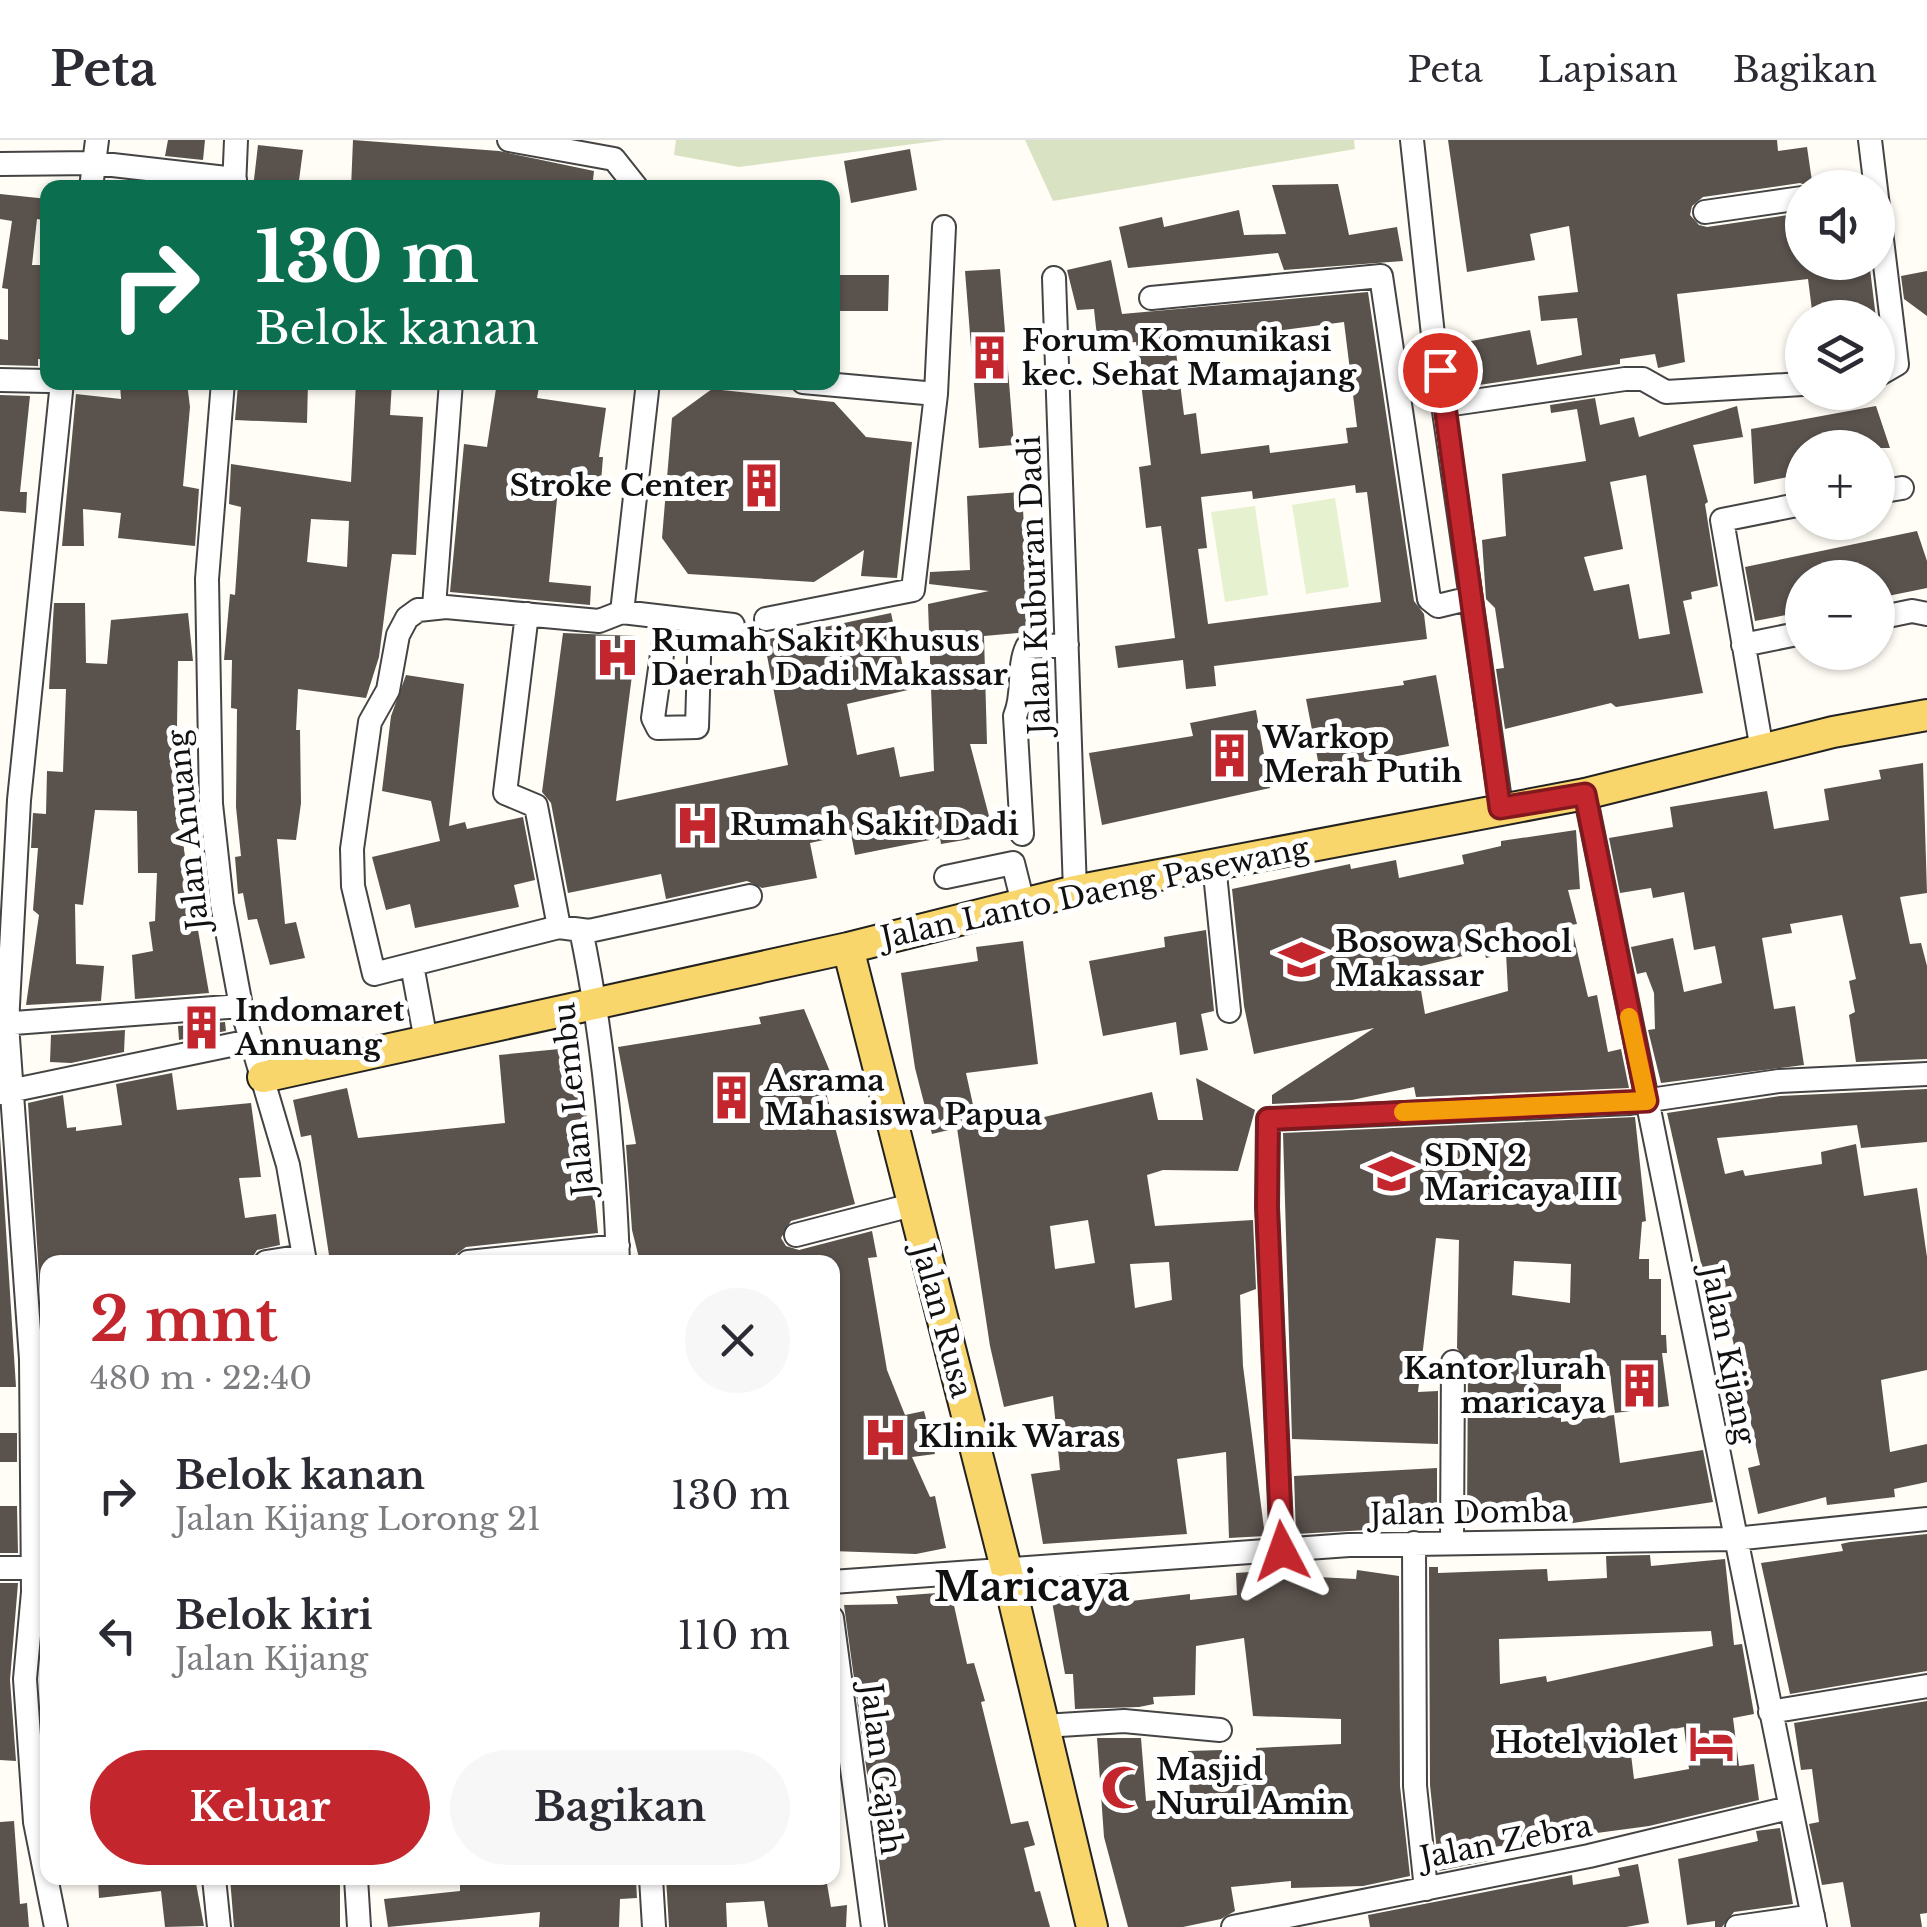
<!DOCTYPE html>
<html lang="id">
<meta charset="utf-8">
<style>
:root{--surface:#fff;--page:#f7f7f7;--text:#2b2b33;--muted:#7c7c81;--line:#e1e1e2;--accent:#c4262e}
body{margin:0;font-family:"Libre Baskerville",serif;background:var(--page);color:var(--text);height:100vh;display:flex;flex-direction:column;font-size:38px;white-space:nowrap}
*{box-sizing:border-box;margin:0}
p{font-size:32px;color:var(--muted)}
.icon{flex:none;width:55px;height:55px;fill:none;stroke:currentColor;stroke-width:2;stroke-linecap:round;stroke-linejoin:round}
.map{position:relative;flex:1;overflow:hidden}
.sheet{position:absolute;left:40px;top:1115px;width:800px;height:630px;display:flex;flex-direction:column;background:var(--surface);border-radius:20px;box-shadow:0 2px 8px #0004}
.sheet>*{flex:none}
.top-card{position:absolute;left:40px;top:40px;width:800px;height:210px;border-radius:20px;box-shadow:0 2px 8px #0004;background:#0b6e4f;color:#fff;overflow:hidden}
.controls{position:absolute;left:1785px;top:30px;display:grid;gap:20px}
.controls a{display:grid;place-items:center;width:110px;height:110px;border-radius:50%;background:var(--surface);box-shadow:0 2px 8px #0004;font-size:50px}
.pin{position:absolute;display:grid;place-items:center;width:85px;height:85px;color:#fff;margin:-42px;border:5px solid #fff;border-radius:50%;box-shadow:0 2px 10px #0007}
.me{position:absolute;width:110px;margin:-55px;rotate:356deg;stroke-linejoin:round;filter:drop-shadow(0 0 8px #0008)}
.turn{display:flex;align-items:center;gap:35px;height:210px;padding:0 50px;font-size:45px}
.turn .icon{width:130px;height:130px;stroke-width:2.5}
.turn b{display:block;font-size:70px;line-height:85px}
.round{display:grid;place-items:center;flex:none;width:105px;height:105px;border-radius:52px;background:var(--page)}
.headline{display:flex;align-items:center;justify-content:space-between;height:170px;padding:0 50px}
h1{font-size:60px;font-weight:700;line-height:75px;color:var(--accent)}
.cta{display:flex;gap:20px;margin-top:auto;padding:20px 50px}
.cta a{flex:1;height:115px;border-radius:60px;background:var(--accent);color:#fff;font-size:40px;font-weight:700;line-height:115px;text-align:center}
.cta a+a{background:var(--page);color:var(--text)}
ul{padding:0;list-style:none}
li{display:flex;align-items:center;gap:30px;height:140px;padding:0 50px}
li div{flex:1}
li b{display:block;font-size:38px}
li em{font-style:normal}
header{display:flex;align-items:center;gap:60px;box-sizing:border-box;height:140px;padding:0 50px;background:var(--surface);border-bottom:2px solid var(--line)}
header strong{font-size:48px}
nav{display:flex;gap:55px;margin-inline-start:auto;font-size:35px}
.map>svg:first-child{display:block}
.cemetery{fill:#d9e3c4}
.pitch{fill:#e6f2cf}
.building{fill:#5a524d;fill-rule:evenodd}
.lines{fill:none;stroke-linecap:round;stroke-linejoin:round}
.minor-casing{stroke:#444;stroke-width:26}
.major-casing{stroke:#222;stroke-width:34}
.minor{stroke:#fff;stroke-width:22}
.major{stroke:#f9d66b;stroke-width:30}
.route-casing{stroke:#7f191e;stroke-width:25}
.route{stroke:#c4262e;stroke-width:18}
.slow{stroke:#f59e0b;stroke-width:18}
.labels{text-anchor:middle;stroke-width:10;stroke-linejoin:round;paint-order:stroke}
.poi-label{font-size:30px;font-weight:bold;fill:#111;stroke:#fff;text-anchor:start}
.street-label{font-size:30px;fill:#111;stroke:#fff}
.district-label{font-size:40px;font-weight:bold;fill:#111;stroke:#fff}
</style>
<header>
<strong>Peta</strong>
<nav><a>Peta</a><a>Lapisan</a><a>Bagikan</a></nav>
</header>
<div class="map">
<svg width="1927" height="1787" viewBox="0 0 1927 1787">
<rect width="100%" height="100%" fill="#fffdf5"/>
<path class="cemetery" d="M676,0H944L739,27L674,15Z
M1025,0H1354L1355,9L1053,61Z"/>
<path class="pitch" d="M1335,358L1349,447L1306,454L1292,365Z
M1255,366L1268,455L1225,462L1211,372Z"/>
<path class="building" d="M168,0H205L203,20L165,16Z
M353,0L499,11L594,31L592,48H351Z
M1448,0H1777L1778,11L1807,7L1813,48L1800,43L1703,57L1692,66L1690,75L1699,85L1707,87L1802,73V122H1847L1849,133L1870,129L1876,178H1813L1808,139L1677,154L1685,222L1658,228L1655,214L1620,219V224L1459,248L1450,205L1530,190L1537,225L1582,215L1577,178L1541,181L1538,156L1578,152L1569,86L1530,94L1535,120L1467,132Z
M258,5L303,10L298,48H253Z
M910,9L917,50L851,63L844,21Z
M1338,44L1349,95L1397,87L1403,121L1284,130L1278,113L1128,128L1119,87L1162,77L1164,87L1239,70L1244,95L1286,94L1272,45Z
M0,54L48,59V81L37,79L32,125H43L40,168H48L47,220L38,219V226L0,225V199L8,200V149L2,148L12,81L0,79Z
M1111,120L1122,174L1368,152L1414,461L1424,474L1427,499L1214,526L1216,546L1186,549L1183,520L1118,528L1115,506L1175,498L1161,386L1146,388L1139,327L1151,325L1136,202L1098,206L1094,169L1077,170L1067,130ZM1344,182L1357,287L1346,288L1348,303L1270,313L1269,305L1201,314L1196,273L1184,275L1175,204ZM1355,345L1356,353L1367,352L1381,462L1208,484L1198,409L1207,408L1201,357L1252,351L1253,359Z
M1000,129L1014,305L979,308L965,131Z
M1927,131V176L1904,159L1901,136Z
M832,135H889L888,171H832Z
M273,242H308L307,283L235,280L238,245L273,246Z
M356,242H392L390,275L423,277L416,415L392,414L379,517L366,558L298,549L296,590H300L301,663L296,700L277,699L285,784L296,782L305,818L270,825L257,779L248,780L243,753L238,754L235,717L241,716L236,667L237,569L231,568L232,520H224L230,454L235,455L241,367L229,364L231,324L351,342ZM311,379L349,381L347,427L307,422Z
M497,242H540L537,258L606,268L599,317H603L601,342L559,338L549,442L591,446L590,465L450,452L464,304L487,307Z
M187,243L190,267L183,346L199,349L195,406L118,398L121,373L83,369L84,406H62L76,254L121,259L120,244Z
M712,249L834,262L866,297L912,302L897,438L861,436L864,410L814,442L688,434L662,398L672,278Z
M0,255L30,256L20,352H27L26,373L0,371Z
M1595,258L1600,285L1634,277L1639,297L1737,266L1743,297L1693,305L1708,362L1705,364L1718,446L1691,452L1692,459L1683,461L1703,553L1616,567L1611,563L1505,589L1496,529L1504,528L1495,468L1486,459L1482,400L1506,396L1502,334L1586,321L1577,269L1551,273L1550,265ZM1646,335L1670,494L1639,499L1629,444L1594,451L1584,417L1623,409L1610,342Z
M1876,266L1890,308H1802V334L1754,344L1751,289Z
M1022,352L1030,492L984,496L987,604H970L994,695L941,704L940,698L855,715L851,694L810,703L817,738L762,748L747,741L666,759L661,734L568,753L551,663L542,652L563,493L637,496L616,661L788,625L764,500L891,473L908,550L847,564L857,615L894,607L900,637L934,631L928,464L989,451L929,444L930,432L970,430L967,356Z
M1917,391L1927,421V448L1878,458V438H1802V472L1755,481L1745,427Z
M54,463H85L86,523L107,524L111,480L188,473L193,521H178L177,586L184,710L209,853L135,859L132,815L153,811L149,782L155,781L157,733H138L137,671L95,670L83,765L75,764L76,824L104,826L101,861L26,865L39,775L33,770L38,708H31L33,673L46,674L47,631L63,632L66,549H49Z
M406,535L464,544L449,686L465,682L467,689L523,677L535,740L514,745L519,767L415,788L410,764L386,770L372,717L440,701L431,661L382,651L391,576Z
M1436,535L1449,606L1320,631L1306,559L1404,545L1403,541Z
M1256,570L1270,648L1102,685L1089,613L1193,596L1190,583Z
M1923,623L1927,753L1900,757L1910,804L1921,803L1927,826V919L1856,922L1849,875L1855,872L1849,841L1856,839L1842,775L1790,784L1792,793L1762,798L1774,869L1795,866L1804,925L1661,943L1648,890L1655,889L1654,853L1646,832L1637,834L1631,807L1673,798L1684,852L1722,843L1715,806L1694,810L1684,752L1653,758L1651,748L1620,753L1609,698L1673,687L1670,667L1767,651L1774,689L1829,680L1824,649L1881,639L1879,630Z
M1576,690L1580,749L1568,750L1577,784L1571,785L1588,857L1597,855L1608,912L1621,909L1629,948L1416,957L1414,947L1352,960L1272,964V955L1374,888L1254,914L1244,866L1232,749L1350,724L1351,729L1396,720L1399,738L1464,724L1462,715L1501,706V701ZM1484,811L1486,818L1506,813L1508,851L1425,874L1417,827Z
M1206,790L1214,871L1201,874L1208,910L1180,915L1176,882L1103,896L1089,821L1165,807L1164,797Z
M1023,801L1038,924L966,933L979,992L1152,952L1158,980H1203L1196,938L1255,970L1238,1031L1163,1030L1147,1035L1155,1086L1253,1080L1256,1149L1240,1155L1243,1226L1265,1396L1229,1398L1226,1312L1177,1319L1187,1394L1043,1404L1031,1334L1060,1330L1053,1256L1004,1267L990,1206L957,988L932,994L915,928L901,833L978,821L976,807ZM1088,1080L1095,1123L1055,1129L1050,1086ZM1169,1122L1172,1160L1135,1168L1130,1124Z
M804,869L831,934L822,937L855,1064L791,1081L781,1098L786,1106L799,1110L872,1091L877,1117L868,1118L887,1230L905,1275L924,1271L935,1314L912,1317L930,1357L935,1356L946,1408L916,1414L832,1411V1122H640L632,1090L626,1005L636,1004L618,907L761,884L759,877Z
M225,882L226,891L179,900L178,886Z
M125,890L124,912L71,923L50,922L51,895Z
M580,907L598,1093L466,1107L455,1115L330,1122L311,995L301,997L293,960L347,948L358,998L505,983L499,915Z
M172,933L177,970L251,963L261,1037L239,1038L245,1078L276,1074L280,1105L257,1110L252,1118L227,1121L48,1122L46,1245L28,963L63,955L67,988L76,987V991L122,985L116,944Z
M1927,949V1002L1861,1008L1857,985L1717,998L1725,1034L1743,1030L1745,1036L1822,1024L1821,1012L1856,1004L1864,1056L1917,1048L1927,1117V1230L1881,1240L1890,1312L1927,1304V1342L1894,1349L1895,1357L1827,1365L1826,1357L1758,1374L1748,1328L1760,1325L1724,1160L1710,1163L1667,973L1780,956Z
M1635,977L1646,1081L1642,1082L1639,1119H1649V1139H1661V1195H1666L1667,1213H1662L1669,1266L1615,1273L1609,1226L1561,1222V1282L1614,1275L1620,1323L1703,1310L1713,1362L1553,1386L1552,1379L1467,1382L1468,1222L1457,1208L1459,1100L1436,1098L1418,1252L1438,1251V1304L1292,1299L1283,993ZM1514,1121L1571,1124L1570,1163L1512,1155Z
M0,996L16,1247H0Z
M0,1293H17V1322H0Z
M1437,1328V1386L1296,1394L1294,1336Z
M0,1366H17L18,1413H0Z
M1927,1394V1531L1790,1554L1761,1423L1843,1411L1841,1404L1850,1402Z
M1650,1415L1651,1426L1725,1419L1734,1505L1742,1504L1754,1574L1733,1578L1739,1626L1754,1624L1759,1660L1649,1686L1486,1708L1488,1721L1439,1731L1430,1645L1429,1427H1438V1433L1547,1429L1548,1441L1607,1438L1606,1416ZM1711,1491L1713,1506L1547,1542L1546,1536L1500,1544L1499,1499ZM1684,1587L1689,1629L1634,1639L1629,1598Z
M1278,1430V1435L1356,1439L1357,1430L1399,1436L1400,1646L1410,1736L1363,1746L1291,1748V1741L1231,1747L1235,1771L1221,1779L1183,1787H1128L1104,1697L1097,1598H1141L1146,1661L1190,1657L1188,1611L1222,1610L1224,1641L1260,1639L1256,1608L1341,1604V1579L1253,1576L1244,1498L1196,1506L1195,1555L1153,1557L1154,1564L1139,1567L1075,1569L1073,1534H1065L1051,1456L1122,1452L1123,1462L1190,1454V1460L1237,1455L1236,1433Z
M0,1443H18L10,1540L16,1621L0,1620Z
M951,1452L967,1524L974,1523L985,1561L981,1562L1011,1684L1028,1681L1035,1705L1024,1708L1035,1752L1040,1751L1050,1787H888L844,1465L898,1464L896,1456Z
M48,1458V1623L40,1539Z
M1927,1561V1773L1920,1774L1922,1787H1851L1843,1742L1822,1745L1809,1684L1819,1682L1812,1629L1801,1630L1794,1583Z
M14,1681L20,1764L27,1763L29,1787H0V1682Z
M1780,1688L1793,1764L1734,1772L1722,1787H1715V1781L1687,1785L1678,1719L1758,1701L1756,1691Z
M1638,1724L1649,1783L1626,1787H1370L1368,1775L1572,1735L1573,1745L1620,1736L1618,1728Z
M98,1738H195L204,1786L165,1787L161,1751L99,1758Z
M230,1738H340V1787H234Z
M460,1738L636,1740L637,1758L620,1759L619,1787H539L540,1772L388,1787L384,1759L460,1751Z
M666,1738H826L831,1767L847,1765L846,1787H768L764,1761L726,1763L727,1787H669Z"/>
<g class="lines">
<defs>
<path id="minor" d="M509,0L614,19L637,48
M1412,0L1433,195L1501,667
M1870,0L1897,224L1878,235
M0,24L95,23L235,39
M91,48L97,0
M234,48L236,0
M1705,72L1802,58
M1054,138L1075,751
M1151,158L1381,136L1429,459L1438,466L1471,458
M0,240L48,241
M223,242L207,439L211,664L222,764L241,866L288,1025L305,1122
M648,242L622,472L599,481L446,467L418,470L407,478L398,495L388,550L370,582L352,709L353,746L374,834L559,787L589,791L750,756
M803,242L936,254
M1446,265L1625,239H1643L1666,252L1802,244
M1878,352L1902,348
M434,467L451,242
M622,472L733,485
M527,474L505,653L536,666L559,787
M1878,478L1912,471L1927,474
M667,479L653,578L658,588L697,587L700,484
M766,479L913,450L936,254L944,87
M1743,505L1802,493
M1762,610L1722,380L1802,364
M1585,654L1815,1787
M1022,694L1015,576C1025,553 1017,528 1027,507L1067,505
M1214,724L1229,871
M946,737L1013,723L1023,763
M581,790C604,900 614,1010 618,1122
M412,825L426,901
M0,884L241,866
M0,953L250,901
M796,1095L912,1065
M266,1122L304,1116
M468,1122L618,1106
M1452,1401L1453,1222
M1414,1403L1415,1646L1426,1749
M1282,1411L1267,1067L1268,979L1630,963L1779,941L1927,934
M0,1428H32
M832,1442L1349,1405L1734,1399L1927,1379
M832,1478L873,1787
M1770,1572L1927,1546
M1044,1586L1124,1581L1220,1590
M214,1738L219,1787
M356,1738L359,1787
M651,1738L654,1787
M56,1787L35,1682L25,1539L33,1452L31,1219L7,884L19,660L62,242
M1233,1787L1589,1716L1789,1668
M1737,1787L1813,1776"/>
<path id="major" d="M848,808L1007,1432L1092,1787
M263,937L848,808L1075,751L1585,654L1833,592L1927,575"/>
</defs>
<use href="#minor" class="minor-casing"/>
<use href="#major" class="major-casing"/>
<use href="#minor" class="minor"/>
<use href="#major" class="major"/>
</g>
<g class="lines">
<defs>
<path id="route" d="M1282,1411L1267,1067L1268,979L1647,961L1585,654L1500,668L1440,230"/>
</defs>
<use href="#route" class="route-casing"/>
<use href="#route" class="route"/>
<path class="slow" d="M1403,972L1647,961L1629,877"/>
</g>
<defs>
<symbol id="building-bare" viewBox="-9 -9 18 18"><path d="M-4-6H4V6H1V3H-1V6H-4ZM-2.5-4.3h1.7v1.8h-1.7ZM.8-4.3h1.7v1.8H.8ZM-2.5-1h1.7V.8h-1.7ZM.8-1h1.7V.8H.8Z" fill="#c4262e" stroke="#fff" stroke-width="2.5" paint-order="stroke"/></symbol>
<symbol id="hospital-bare" viewBox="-9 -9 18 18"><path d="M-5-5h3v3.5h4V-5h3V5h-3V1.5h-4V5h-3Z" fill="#c4262e" stroke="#fff" stroke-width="2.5" paint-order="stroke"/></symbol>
<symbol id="school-bare" viewBox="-9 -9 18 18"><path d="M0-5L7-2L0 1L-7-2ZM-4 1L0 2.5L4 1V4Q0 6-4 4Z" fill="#c4262e" stroke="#fff" stroke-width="2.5" paint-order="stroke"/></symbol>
<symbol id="hotel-bare" viewBox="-9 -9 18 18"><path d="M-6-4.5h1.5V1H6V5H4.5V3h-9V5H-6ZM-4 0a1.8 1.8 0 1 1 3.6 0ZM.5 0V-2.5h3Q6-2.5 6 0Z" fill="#c4262e" stroke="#fff" stroke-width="2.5" paint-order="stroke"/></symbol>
<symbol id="mosque-bare" viewBox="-9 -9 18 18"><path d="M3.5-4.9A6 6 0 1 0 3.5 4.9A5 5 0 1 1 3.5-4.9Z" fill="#c4262e" stroke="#fff" stroke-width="2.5" paint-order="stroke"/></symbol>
</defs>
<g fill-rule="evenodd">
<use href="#building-bare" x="958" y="186" width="63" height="63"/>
<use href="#building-bare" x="730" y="314" width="63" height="63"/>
<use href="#hospital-bare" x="586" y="486" width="63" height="63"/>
<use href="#building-bare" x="1198" y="584" width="63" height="63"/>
<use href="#hospital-bare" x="666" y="654" width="63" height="63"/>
<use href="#school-bare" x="1270" y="788" width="63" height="63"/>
<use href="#building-bare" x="170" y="856" width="63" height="63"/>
<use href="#building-bare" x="700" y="926" width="63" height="63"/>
<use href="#school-bare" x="1360" y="1002" width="63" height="63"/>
<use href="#building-bare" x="1608" y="1214" width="63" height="63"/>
<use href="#hospital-bare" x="854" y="1266" width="63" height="63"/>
<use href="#hotel-bare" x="1680" y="1572" width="63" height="63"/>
<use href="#mosque-bare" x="1092" y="1616" width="63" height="63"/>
</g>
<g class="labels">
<g class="poi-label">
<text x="1022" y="211">Forum Komunikasi<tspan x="1022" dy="34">kec. Sehat Mamajang</tspan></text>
<text x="728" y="356" text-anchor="end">Stroke Center</text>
<text x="651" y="511">Rumah Sakit Khusus<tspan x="651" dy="34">Daerah Dadi Makassar</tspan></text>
<text x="1263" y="608">Warkop<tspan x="1263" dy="34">Merah Putih</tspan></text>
<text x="730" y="695">Rumah Sakit Dadi</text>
<text x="1335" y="812">Bosowa School<tspan x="1335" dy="34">Makassar</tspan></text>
<text x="235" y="881">Indomaret<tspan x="235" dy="34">Annuang</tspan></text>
<text x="764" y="951">Asrama<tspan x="764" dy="34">Mahasiswa Papua</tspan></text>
<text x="1424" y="1026">SDN 2<tspan x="1424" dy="34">Maricaya III</tspan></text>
<text x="1606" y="1239" text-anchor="end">Kantor lurah<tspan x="1606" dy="34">maricaya</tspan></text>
<text x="918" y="1307">Klinik Waras</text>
<text x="1678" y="1613" text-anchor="end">Hotel violet</text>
<text x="1156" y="1640">Masjid<tspan x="1156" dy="34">Nurul Amin</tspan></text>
</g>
<g class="street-label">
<text transform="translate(1035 445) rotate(-92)" y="10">Jalan Kuburan Dadi</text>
<text transform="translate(188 690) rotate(-96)" y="10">Jalan Anuang</text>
<text transform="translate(1095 753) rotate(-12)" y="10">Jalan Lanto Daeng Pasewang</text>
<text transform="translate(574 959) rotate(-96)" y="10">Jalan Lembu</text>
<text transform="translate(942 1181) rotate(75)" y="10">Jalan Rusa</text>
<text transform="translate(1728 1215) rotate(79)" y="10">Jalan Kijang</text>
<text transform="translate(1469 1373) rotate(-1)" y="10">Jalan Domba</text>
<text transform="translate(881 1629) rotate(83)" y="10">Jalan Gajah</text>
<text transform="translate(1506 1702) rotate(-11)" y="10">Jalan Zebra</text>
</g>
<g class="district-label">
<text x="1032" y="1461">Maricaya</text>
</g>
</g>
</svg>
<div class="controls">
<a><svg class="icon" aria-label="sound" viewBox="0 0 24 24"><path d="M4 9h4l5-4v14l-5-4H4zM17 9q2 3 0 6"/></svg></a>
<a><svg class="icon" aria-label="layers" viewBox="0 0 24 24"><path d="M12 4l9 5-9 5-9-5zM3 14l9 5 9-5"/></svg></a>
<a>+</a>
<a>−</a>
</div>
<div class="pin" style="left:1440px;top:230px;background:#d93025"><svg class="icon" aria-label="arrive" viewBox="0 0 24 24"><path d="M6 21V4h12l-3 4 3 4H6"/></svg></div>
<svg class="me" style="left:1282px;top:1411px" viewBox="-20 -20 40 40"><path d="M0-17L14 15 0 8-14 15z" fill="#c4262e" stroke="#fff" stroke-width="4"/></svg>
<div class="top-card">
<div class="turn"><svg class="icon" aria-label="right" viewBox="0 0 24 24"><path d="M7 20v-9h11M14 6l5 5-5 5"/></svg><div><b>130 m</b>Belok kanan</div></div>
</div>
<section class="sheet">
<div class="headline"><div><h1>2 mnt</h1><p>480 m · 22:40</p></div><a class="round"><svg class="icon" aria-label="close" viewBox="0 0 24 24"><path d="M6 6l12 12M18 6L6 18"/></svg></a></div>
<ul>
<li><svg class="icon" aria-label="right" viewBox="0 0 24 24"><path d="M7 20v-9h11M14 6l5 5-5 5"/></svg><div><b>Belok kanan</b><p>Jalan Kijang Lorong 21</p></div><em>130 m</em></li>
<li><svg class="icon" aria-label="left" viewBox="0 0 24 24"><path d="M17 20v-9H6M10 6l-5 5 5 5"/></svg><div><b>Belok kiri</b><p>Jalan Kijang</p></div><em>110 m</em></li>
</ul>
<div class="cta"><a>Keluar</a><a>Bagikan</a></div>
</section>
</div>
